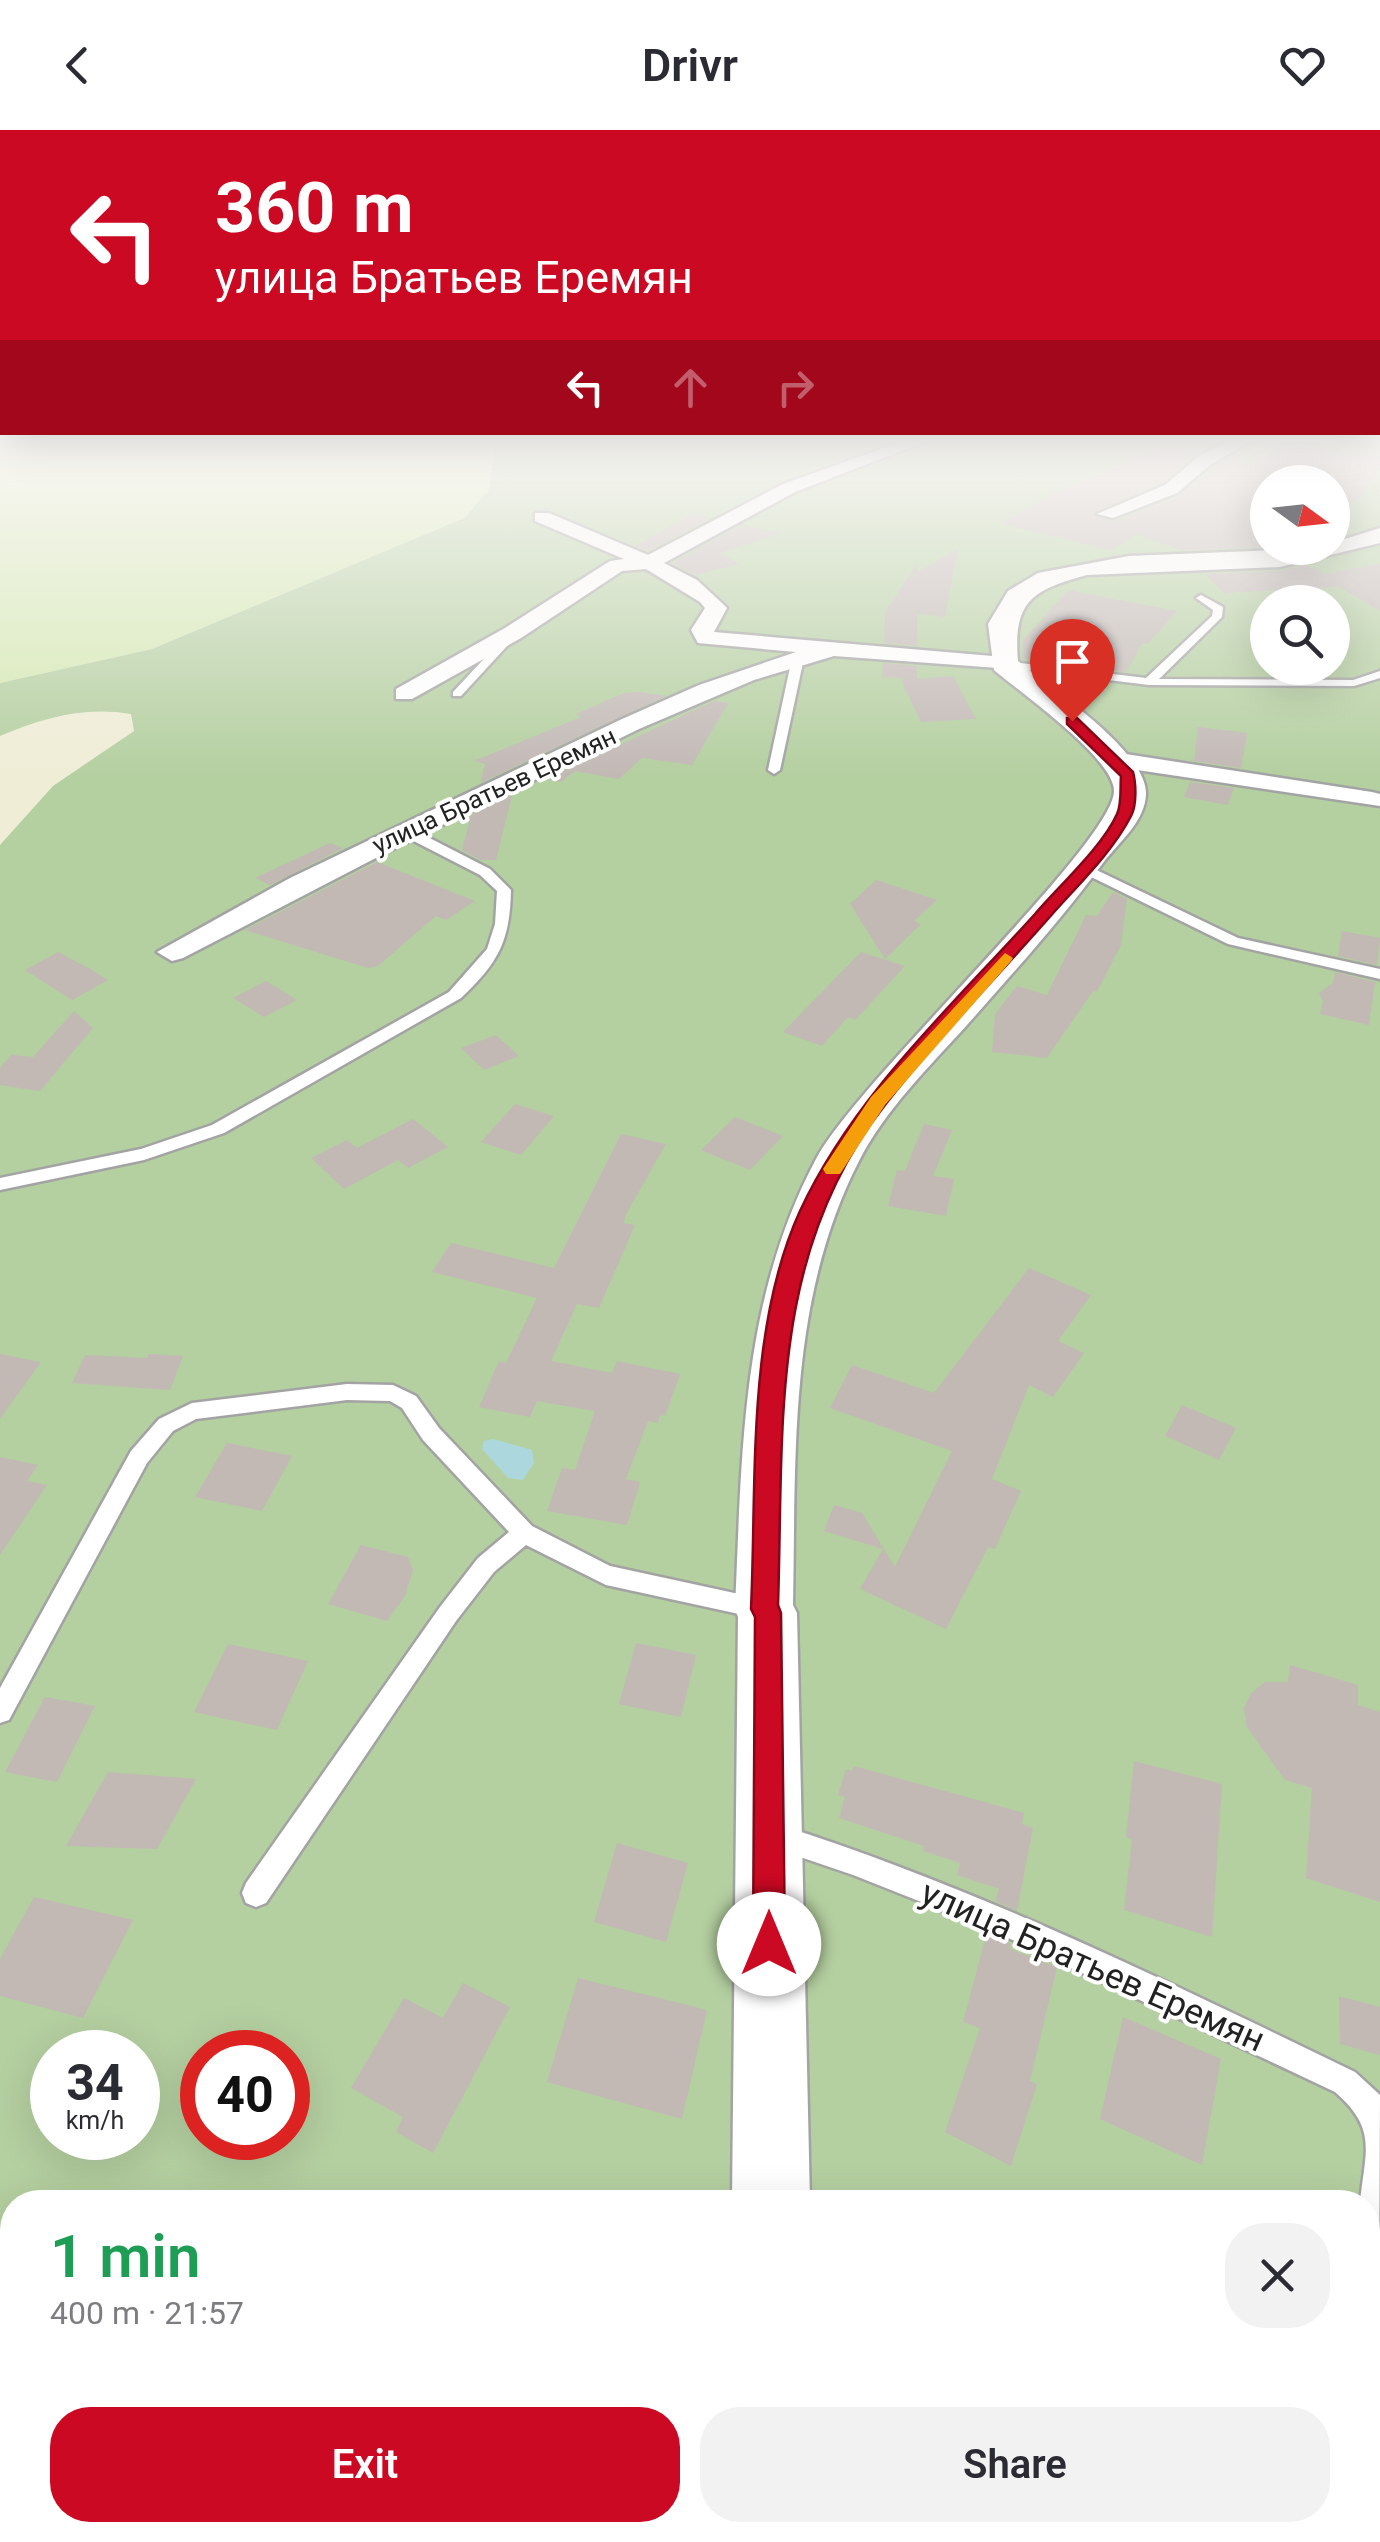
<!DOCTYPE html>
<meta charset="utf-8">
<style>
:root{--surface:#fff;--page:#f2f2f3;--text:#2b2b33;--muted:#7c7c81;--accent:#cb0923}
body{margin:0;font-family:Roboto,sans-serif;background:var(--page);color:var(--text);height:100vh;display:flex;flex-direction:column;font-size:38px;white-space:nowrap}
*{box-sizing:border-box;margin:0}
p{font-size:32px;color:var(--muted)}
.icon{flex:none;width:55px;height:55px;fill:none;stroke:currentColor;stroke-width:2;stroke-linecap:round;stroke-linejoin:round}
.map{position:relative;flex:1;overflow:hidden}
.details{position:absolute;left:0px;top:2060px;width:1380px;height:352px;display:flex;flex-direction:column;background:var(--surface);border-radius:40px 40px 0 0;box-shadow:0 10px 40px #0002}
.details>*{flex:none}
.guide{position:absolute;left:0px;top:0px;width:1380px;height:305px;box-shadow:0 10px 40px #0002;background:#cb0923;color:#fff;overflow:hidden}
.needle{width:65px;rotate:105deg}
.buttons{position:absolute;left:1250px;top:335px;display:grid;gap:20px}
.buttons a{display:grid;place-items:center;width:100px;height:100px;border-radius:50%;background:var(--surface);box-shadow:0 10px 40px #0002;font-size:50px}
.speed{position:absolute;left:30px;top:1900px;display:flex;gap:20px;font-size:50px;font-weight:700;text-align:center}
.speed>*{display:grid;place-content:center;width:130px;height:130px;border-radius:50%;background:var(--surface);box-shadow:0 10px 40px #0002;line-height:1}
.speed small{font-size:25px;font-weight:400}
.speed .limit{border:15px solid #d22;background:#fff;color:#111}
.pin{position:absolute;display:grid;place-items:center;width:85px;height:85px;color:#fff;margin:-102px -42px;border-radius:50% 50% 50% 0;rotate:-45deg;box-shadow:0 0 10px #0007}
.pin .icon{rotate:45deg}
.me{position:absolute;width:110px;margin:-55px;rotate:0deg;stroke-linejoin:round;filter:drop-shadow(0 0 8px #0008)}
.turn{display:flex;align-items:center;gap:35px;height:210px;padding:0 50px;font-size:45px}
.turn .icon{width:130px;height:130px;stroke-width:2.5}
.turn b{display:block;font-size:70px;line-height:85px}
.lanes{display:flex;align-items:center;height:95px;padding:0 50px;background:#0003;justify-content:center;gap:50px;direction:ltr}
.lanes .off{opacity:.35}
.round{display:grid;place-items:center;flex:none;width:105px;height:105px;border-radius:40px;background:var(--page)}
.headline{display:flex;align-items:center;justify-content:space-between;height:170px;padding:0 50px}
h1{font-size:60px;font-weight:600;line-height:75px;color:#1e9e55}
.cta{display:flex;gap:20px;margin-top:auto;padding:20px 50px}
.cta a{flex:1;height:115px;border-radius:40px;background:var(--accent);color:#fff;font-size:40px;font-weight:600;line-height:115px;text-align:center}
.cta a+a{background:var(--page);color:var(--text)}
header{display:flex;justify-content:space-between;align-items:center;height:130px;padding:0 50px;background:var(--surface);font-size:45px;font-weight:600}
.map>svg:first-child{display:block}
.farmland{fill:#efedd6}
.grass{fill:#d4e9b2}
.forest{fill:#b4cfa0;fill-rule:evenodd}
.water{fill:#acd8dd}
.building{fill:#c2b9b5}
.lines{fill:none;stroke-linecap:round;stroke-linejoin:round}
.service-casing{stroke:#a3a3a3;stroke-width:5}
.minor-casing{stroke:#a3a3a3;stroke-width:5}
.tertiary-casing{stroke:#a3a3a3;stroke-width:5}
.service{fill:#fff;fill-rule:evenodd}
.minor{fill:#fff;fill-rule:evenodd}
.tertiary{fill:#fff;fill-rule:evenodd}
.route{fill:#cb0923;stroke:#840617;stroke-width:2.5}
.slow{fill:#f59e0b}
.labels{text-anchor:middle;stroke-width:8;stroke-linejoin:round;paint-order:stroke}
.far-street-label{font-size:25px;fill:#222;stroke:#fff}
.near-street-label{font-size:35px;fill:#222;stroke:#fff}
</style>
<header><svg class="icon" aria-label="back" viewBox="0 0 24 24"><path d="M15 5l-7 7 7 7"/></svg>Drivr<svg class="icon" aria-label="heart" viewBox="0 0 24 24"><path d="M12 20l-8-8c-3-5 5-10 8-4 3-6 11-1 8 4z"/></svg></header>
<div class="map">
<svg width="1380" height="2412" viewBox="0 0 1380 2412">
<rect width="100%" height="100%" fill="#f1eee9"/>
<path class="farmland" d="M101,579L131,584L134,602L53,656L0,715V606L36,591Z"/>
<path class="grass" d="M0,309H496L489,360L464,388L152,519L0,553Z"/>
<path class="forest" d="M496,309H1380V2412H0V715L53,656L134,601L131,584C85,576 42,588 0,606V553L152,519L464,388L489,360ZM1268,352H1332V418H1268ZM1268,472H1332V538H1268ZM52,1922H138V2008H52ZM202,1922H288V2008H202ZM12,2072H1368V2400H12Z"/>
<path class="water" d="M493,1309L532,1320L534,1333L523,1350L508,1348L482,1319L484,1311Z"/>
<path class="building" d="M1280,314L1380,327V339L1355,372L1332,369V352L1268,345V417L1181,420L1136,404L1112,420L1000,394L1059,360L1163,317L1200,321L1163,352L1093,383L1114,392L1178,366L1228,329L1254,336Z
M692,384L711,388L648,421L635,416Z
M742,395L782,403L719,423L739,434L695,445L672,433Z
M958,419L945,487L917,484V516L884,513L885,482L918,432L917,442Z
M1380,434V481L1339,457L1224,463L1205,444L1280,441L1306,435L1324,444Z
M1068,460L1099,466L1177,481L1148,514L1142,513L1126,542L1022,529L1023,510Z
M883,533L917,536V549L953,546L976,589L921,592L901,550L909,549L882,547Z
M638,562L666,566L480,653L485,634L474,631L581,587L576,584L624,563Z
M714,571L728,573L692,635L642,628L619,649L575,641L561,652L546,649Z
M1198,597L1247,603L1241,638L1194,631Z
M1190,652L1234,658L1228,675L1184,667Z
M512,665L496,730H480L462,720L471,685Z
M330,713L343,718L270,755L255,748Z
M377,732L475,771L446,790L436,786L378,836L368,838L245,800Z
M876,750L937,770L914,791L921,794L885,829L850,774Z
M1113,762L1127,769L1121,815L1097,862L1093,861L1047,928L992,922L995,884L1017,856L1047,865L1086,785L1097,786Z
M1342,801L1380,808L1377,835L1338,826Z
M58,822L92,840L108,850L72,870L25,840Z
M861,822L905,836L855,890L848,887L822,916L783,902Z
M1335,842L1375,852L1369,895L1320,884L1323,872L1319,863L1333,853Z
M266,851L297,870L264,887L233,868Z
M74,881L93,898L40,961L0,955V938L11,925L33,927Z
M496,905L519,926L484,940L461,918Z
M515,974L554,986L521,1025L481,1012Z
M735,987L783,1006L750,1040L701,1020Z
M413,989L448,1017L408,1038L398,1030L344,1059L311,1028L347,1010L357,1018Z
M924,994L952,1000L933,1046L954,1049L946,1086L888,1076L897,1040L905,1041Z
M621,1004L666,1014L626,1084L624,1093L635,1095L599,1178L577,1174L551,1231L612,1243L617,1231L680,1244L665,1286L660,1285L658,1293L648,1291L626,1349L640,1352L627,1395L547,1381L562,1338L575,1340L595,1281L537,1271L530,1287L479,1277L499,1231L506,1233L537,1168L432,1142L451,1113L554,1138Z
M1029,1138L1091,1165L1058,1211L1084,1223L1053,1267L1029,1255L992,1349L1021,1361L995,1419L988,1417L946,1499L860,1459L883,1419L824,1401L834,1375L862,1383L895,1437L952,1321L830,1278L852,1235L934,1263Z
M0,1224L41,1232L0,1289Z
M149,1224L183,1226L170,1260L72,1253L85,1225L147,1228Z
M1182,1275L1236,1298L1219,1330L1165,1306Z
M227,1313L292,1326L262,1381L195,1367Z
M0,1327L38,1335L27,1351L47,1355L0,1425Z
M361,1415L408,1427L413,1440L405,1466L387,1491L328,1474Z
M636,1513L696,1525L681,1587L619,1574Z
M228,1514L308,1531L277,1600L194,1582Z
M1290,1535L1358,1555V1575L1380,1582V1772L1306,1748L1312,1658L1285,1650L1247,1597L1244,1578L1251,1563L1265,1552H1288Z
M45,1567L95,1576L57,1652L5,1642Z
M1134,1631L1222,1654L1212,1807L1124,1780L1132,1709L1126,1707Z
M854,1636L1024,1683L1022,1694L1033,1698L1017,1781L995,1771L999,1759L957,1745L960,1733L923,1721L924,1716L839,1688L845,1667L838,1665L846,1639L852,1641Z
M108,1642L196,1649L157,1719L66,1716Z
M617,1713L688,1733L666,1812L594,1792Z
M34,1767L133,1790L83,1888L0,1866V1829Z
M987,1802L1011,1814L1010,1819L1057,1837L1030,1951L1037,1954L1011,2036L945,2002L980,1898L963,1892Z
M578,1848L707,1880L682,1989L547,1952Z
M463,1853L510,1877L433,2023L396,2002L403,1987L351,1958L404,1868L443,1888Z
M1339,1866L1380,1877V1925L1340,1914Z
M1123,1887L1221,1929L1202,2035L1100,1989Z"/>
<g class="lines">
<defs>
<path id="service" d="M1201,465L1223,477L1222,487L1159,549L1353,550L1380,541V548L1354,556L1149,555L1004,537L998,534L1004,531L1146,548L1212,486L1213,480L1196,468Z
M508,503L517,505L461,566H453V562Z
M798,525L804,528L780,640L774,644L768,640L792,528Z
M402,699H412L490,739L511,760C510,812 498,833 461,868L224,1003L144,1030L0,1060V1048L141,1019L212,995L449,862L487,819L495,794L497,761L480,745L402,705Z
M1084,734L1238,808L1380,839V849L1228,814L1079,741L1077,738Z
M347,1254L393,1255L416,1266L439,1298L532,1396L610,1436L762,1469L770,1472L774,1479L770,1486L762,1489L606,1455L526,1415L494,1442L456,1491L266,1773L256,1777L246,1773L242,1763L246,1753L440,1477L478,1428L509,1402L423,1310L402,1278L390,1271L347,1270L196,1289L173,1301L147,1333L9,1590L0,1593V1558L131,1321L159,1289L192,1273Z
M780,1695C980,1759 1167,1851 1355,1942L1380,1965L1379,2159L1368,2164V2072H1360C1365,2022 1378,1999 1335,1962L987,1798L853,1745L771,1717L767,1708L771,1699Z"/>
<path id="minor" d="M909,309H932L795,362L664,433L697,450L723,474L727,478L714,502L1004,527L1015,534L1012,539L834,526L754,550L639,599L397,717L183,828L172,831L157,822L290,748L622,589L699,555L796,522L698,513L691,500L705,478L700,472L646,439L622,441L521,508L412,569H396V559L505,498L610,431L624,429L535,391V383H549L648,425L783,354Z
M1234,309H1255L1211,334L1177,363L1113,388L1097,384L1165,355L1199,326Z
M1119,623L1372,662L1380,664V676L1110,636L1106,631Z"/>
<path id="tertiary" d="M1380,398V413L1280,437L1087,445C1031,460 1013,472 1018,531C1050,558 1147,621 1146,664C1145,692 1119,712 1103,733C1061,790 1014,842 967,895C929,937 885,980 859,1031C788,1169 796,1323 793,1475L797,1483L810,2072H732L738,1487L735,1479C742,1323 741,1170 816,1029C857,951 1114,713 1114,661C1114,628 1021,563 994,540L988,494L1008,461L1038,443L1129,426L1332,418V413Z
M719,2400H807V2412H717Z"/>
</defs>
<use href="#service" class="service-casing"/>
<use href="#minor" class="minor-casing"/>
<use href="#tertiary" class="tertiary-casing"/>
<use href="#service" class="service"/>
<use href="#minor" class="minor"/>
<use href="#tertiary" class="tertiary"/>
</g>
<linearGradient id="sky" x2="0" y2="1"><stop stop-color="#90c2e4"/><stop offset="0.48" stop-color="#f9f7f5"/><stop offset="1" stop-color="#f9f7f5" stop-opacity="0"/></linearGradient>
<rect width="1380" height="646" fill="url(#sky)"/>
<path class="route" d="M1067,588H1077L1133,642C1136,653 1137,675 1131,686C1113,721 1081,752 1055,781C999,845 938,907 885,975C768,1123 784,1297 778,1475L781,1483L785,1814L780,1826L769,1830L758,1826L753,1814L755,1487L751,1479C757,1352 746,1199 800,1081C853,966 952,876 1035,784C1059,756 1103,716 1117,684C1122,674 1120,657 1121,646L1067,594Z"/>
<path class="slow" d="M1005,823L1013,828L1011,831L885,975L840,1044H826L823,1039L871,967Z"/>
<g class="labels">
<g class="far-street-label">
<text transform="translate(494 660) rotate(-25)" y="9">улица Братьев Еремян</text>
</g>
<g class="near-street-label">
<text transform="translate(1093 1836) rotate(24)" y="12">улица Братьев Еремян</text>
</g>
</g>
</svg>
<div class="buttons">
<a><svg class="needle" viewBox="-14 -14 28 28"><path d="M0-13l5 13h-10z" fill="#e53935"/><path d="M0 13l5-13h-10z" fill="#7c7c81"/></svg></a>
<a><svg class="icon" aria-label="search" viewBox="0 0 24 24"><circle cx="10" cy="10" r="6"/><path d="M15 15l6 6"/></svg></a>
</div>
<div class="speed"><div>34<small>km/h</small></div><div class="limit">40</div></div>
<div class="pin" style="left:1072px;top:591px;background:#d93025"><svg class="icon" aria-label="arrive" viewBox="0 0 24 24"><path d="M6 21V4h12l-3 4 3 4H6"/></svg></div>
<svg class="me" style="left:769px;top:1814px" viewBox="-20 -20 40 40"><circle r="19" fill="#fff"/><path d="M0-13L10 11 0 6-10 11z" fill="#cb0923"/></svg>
<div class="guide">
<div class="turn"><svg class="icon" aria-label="left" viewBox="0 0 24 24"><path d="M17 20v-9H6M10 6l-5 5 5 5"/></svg><div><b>360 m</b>улица Братьев Еремян</div></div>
<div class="lanes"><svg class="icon" aria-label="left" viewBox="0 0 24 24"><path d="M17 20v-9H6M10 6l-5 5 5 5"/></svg><svg class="icon off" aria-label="ahead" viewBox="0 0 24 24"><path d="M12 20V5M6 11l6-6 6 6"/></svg><svg class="icon off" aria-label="right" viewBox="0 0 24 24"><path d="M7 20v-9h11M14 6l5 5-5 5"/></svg></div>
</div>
<section class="details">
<div class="headline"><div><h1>1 min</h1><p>400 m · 21:57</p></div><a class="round"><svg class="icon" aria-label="close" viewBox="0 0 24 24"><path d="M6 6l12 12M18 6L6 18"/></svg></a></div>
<div class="cta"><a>Exit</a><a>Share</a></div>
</section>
</div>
